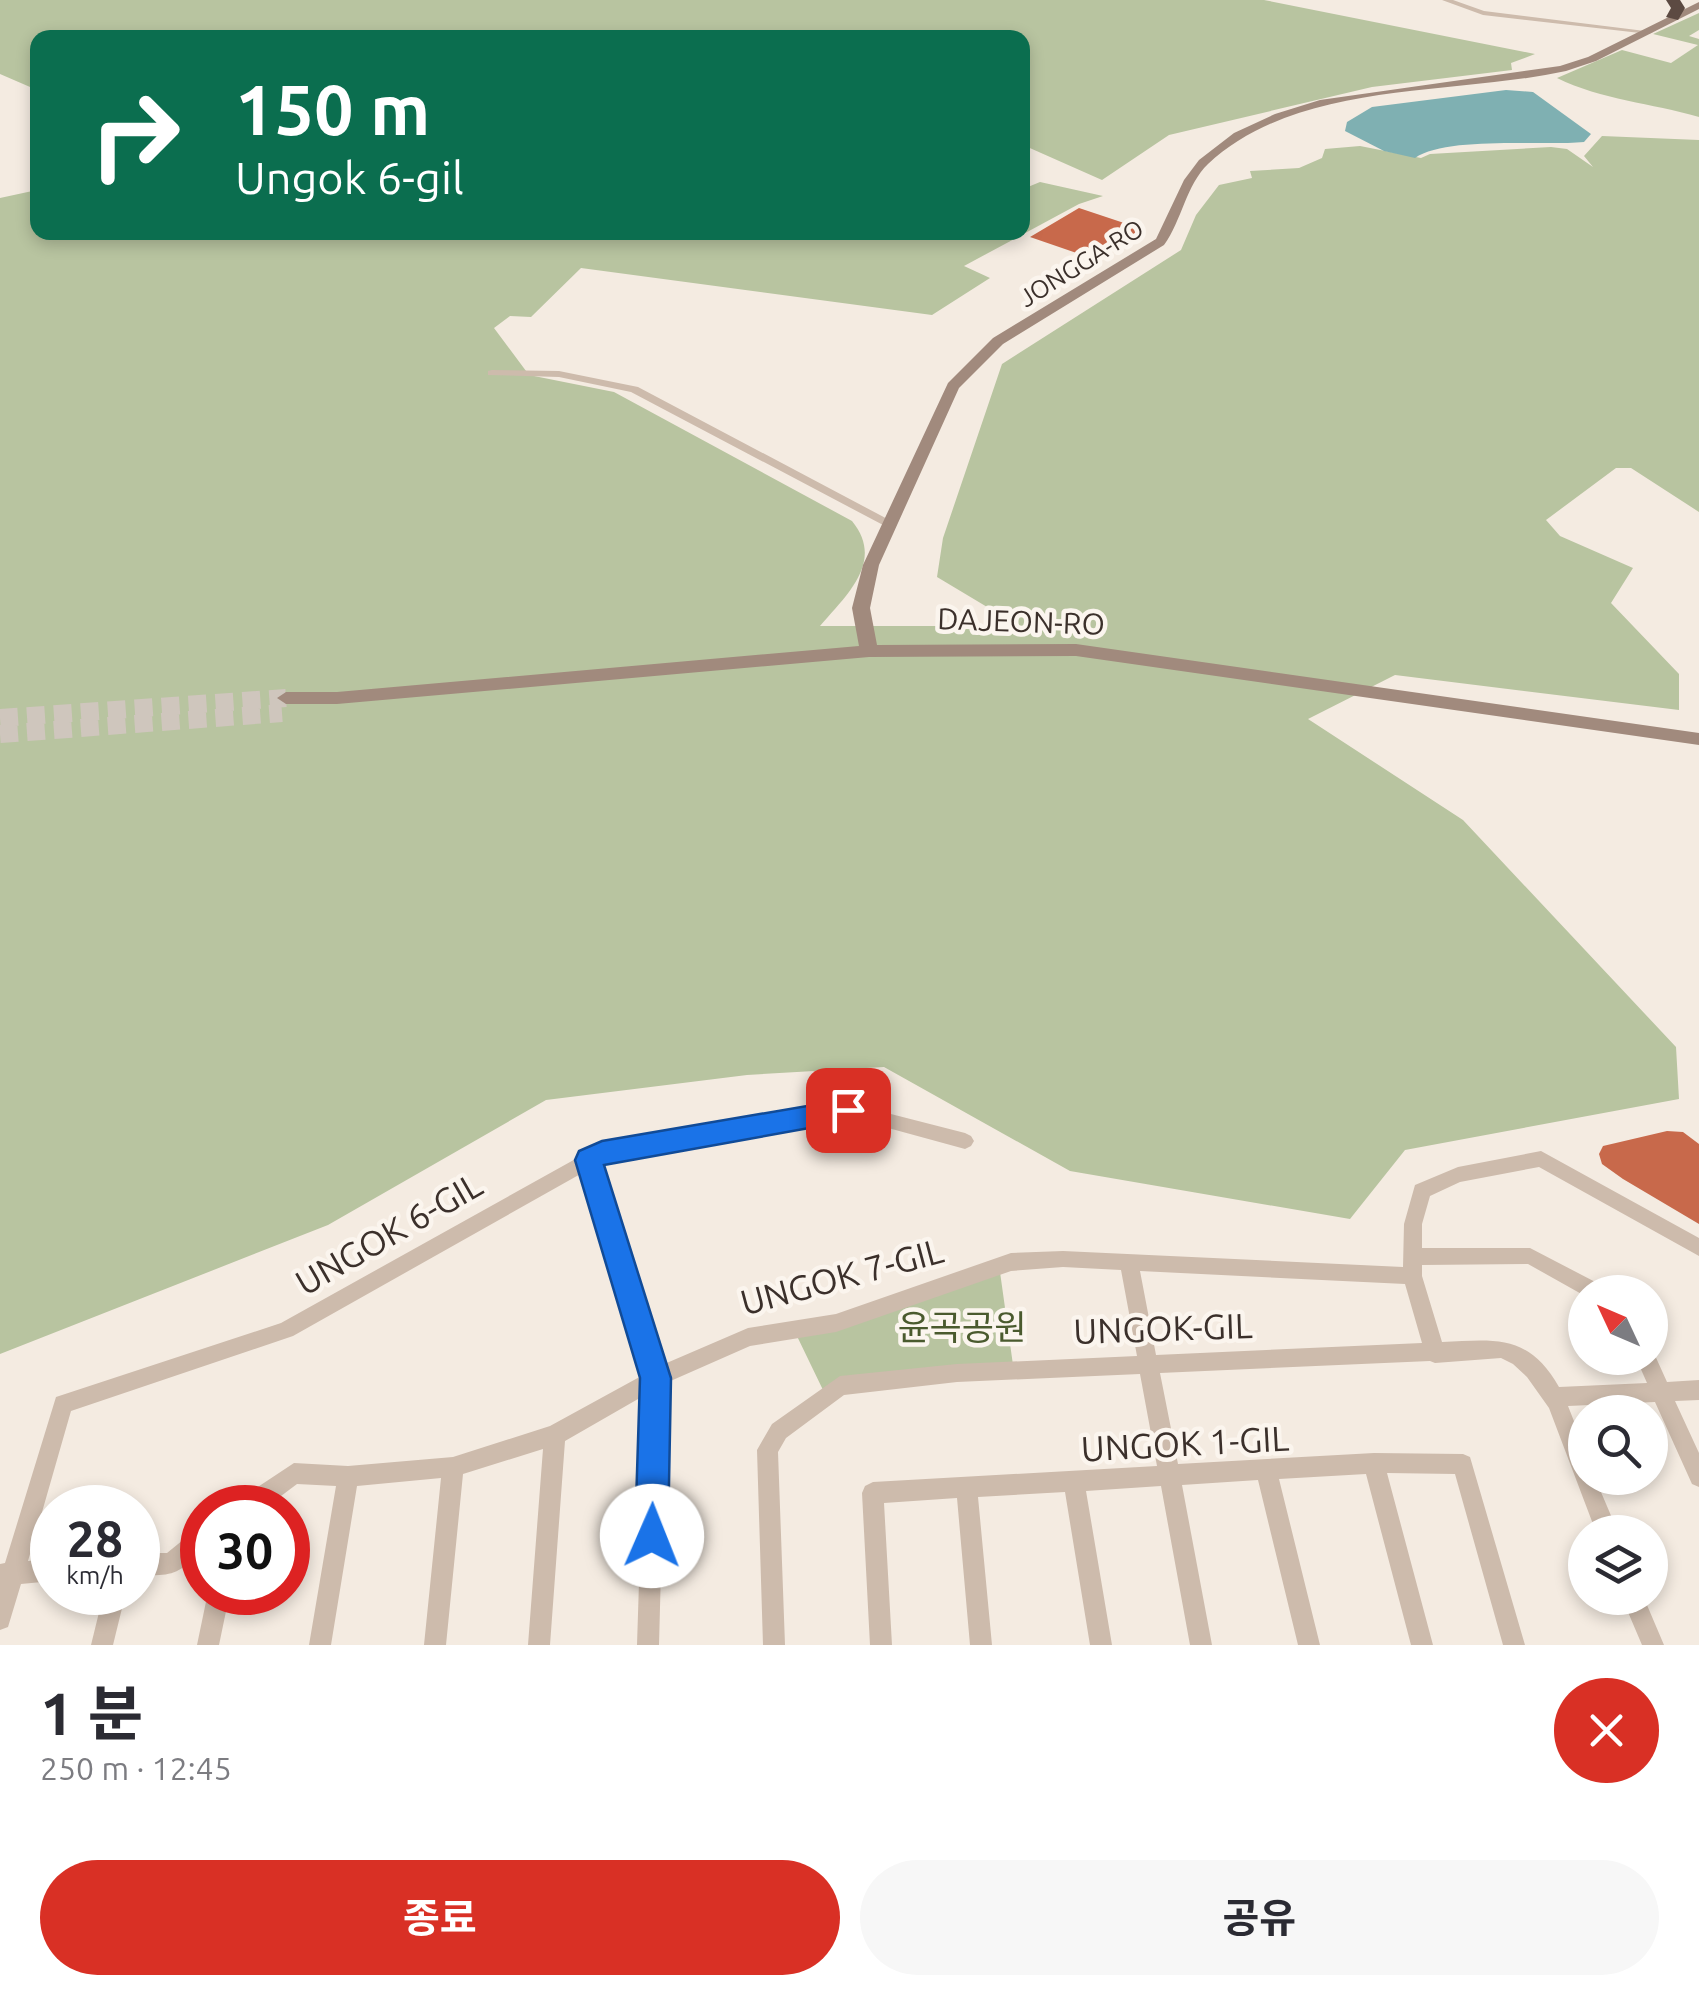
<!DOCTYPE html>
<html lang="ko">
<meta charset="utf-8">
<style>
:root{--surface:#fff;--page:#f7f7f7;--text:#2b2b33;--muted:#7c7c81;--accent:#d93025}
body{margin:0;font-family:Ubuntu,"Noto Sans KR",sans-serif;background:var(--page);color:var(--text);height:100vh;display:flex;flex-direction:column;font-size:38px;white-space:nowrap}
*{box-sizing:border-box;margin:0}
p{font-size:32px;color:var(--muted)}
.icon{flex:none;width:55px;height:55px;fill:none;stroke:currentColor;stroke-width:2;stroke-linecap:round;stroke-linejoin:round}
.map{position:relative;height:1645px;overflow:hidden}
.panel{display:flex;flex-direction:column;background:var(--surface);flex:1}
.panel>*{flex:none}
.banner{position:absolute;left:30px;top:30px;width:1000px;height:210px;border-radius:20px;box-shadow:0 5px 15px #0003;background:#0b6e4f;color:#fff;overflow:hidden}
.needle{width:65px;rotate:314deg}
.controls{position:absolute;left:1568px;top:1275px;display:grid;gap:20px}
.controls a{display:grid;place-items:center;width:100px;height:100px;border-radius:50%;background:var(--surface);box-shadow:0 5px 15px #0003;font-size:50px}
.speed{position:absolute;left:30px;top:1485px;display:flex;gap:20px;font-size:50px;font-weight:700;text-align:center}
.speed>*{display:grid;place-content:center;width:130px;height:130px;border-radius:50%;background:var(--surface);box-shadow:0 5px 15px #0003;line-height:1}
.speed small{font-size:25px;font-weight:400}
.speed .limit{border:15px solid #d22;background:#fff;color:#111}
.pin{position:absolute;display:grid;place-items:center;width:85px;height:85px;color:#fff;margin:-42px;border-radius:20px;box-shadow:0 5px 15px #0006}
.me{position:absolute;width:110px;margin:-55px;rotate:1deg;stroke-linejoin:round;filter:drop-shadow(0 0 8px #0008)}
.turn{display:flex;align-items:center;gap:35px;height:210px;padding:0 40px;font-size:45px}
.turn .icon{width:130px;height:130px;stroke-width:2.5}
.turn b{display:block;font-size:70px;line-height:85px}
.round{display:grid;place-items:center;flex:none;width:105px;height:105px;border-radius:52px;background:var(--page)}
.headline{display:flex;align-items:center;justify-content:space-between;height:170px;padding:0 40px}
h1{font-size:60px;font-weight:700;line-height:75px}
.cta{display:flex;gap:20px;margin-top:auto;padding:20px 40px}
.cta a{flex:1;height:115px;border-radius:60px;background:var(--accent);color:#fff;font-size:40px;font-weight:700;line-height:115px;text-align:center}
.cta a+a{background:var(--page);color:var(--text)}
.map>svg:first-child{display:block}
.green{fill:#b8c4a0}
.water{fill:#7fb0b2}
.building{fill:#c8694b}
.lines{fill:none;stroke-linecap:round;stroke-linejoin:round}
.secondary-tunnel{stroke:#cfc6bd;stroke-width:18;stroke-dasharray:18 9;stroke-linecap:butt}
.street{fill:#cdbbac;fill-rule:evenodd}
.secondary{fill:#a18a7d;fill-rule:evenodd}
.highway{fill:#5c4a42;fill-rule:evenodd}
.route{fill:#1a73e8;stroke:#114b97;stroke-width:2.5}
.labels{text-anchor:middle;stroke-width:9;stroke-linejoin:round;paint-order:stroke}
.far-street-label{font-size:25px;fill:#3b302b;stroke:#fbf5ee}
.street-label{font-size:30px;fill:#3b302b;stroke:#fbf5ee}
.near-street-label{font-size:35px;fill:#3b302b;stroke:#fbf5ee}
.near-park-label{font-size:35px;fill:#4a5a2e;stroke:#fbf5ee}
</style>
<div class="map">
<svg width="1699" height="1645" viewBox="0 0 1699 1645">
<rect width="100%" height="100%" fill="#f4ebe1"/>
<path class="green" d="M0,0H1264L1535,54L1511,63L1512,70L1372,87L1169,135L1102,180L1023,145L1022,38H38L37,90L0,74Z
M1699,13V30L1689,36L1699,39V117C1651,103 1602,100 1557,78L1622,50L1671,63L1698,45L1653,34Z
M1602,136L1699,140V512L1631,468H1616L1546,520L1560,536L1633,568L1611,603L1679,674V710L1395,675L1308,719L1463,820L1676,1047L1679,1099L1405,1150L1350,1219L1070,1171L884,1067L747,1075L546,1100L328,1225L0,1354V198L37,190L38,232H1022L1023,189L1040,182L1103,196L1079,204L964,266L990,278L932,315L581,268L531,317L510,316L494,328L529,375L614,392L852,521C885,561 847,595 820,626H1019L937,577L943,538L1002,364L1181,250L1196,215L1219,185L1252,178L1250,171L1299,168L1322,158L1325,149L1360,146L1421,158L1430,154L1551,147L1567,149L1593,167L1584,156Z
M1000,1272L1013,1365L823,1390L795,1332Z"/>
<path class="water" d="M1506,90L1533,92L1591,134L1584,142C1543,146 1446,136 1415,158L1384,151L1345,131L1347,122L1372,107Z"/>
<path class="building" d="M1079,208L1142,229L1094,259L1030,237Z
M1667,1131L1683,1132L1699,1144V1224L1623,1179L1602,1164L1599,1154L1603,1146Z"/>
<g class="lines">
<path class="secondary-tunnel" d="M0,718L286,698
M0,734L282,713"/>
<path class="street" d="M1442,0H1453L1484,11L1653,32L1649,34L1483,15Z
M492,370L559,371L638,387L895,523L893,526H885L631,392L559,377L488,375V371Z
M848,1103L965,1133L971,1136L974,1141L971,1146L965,1149L848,1117L816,1119L607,1159L599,1163L662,1365L748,1328L836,1314L1011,1253L1063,1251L1403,1267L1404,1224L1415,1185L1458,1167L1541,1151L1699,1238V1256L1539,1167L1460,1182L1430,1196L1422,1224V1248H1530L1603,1286L1606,1292H1585V1296L1528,1264L1422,1265V1276L1442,1342C1495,1340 1528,1333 1559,1387L1647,1383L1636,1358H1650V1350L1653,1351L1667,1382L1699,1380V1400L1675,1401L1699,1453V1487L1692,1484L1655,1402L1568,1406L1585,1449V1478H1595L1618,1532H1596L1549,1408L1527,1377L1513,1364L1501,1358L1435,1363L1430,1361L1160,1373L1178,1464L1374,1453L1463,1454L1470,1457L1525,1645H1503L1455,1474L1387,1473L1433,1645H1411L1366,1474L1279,1479L1320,1645H1298L1258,1480L1182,1485L1212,1645H1190L1161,1486L1086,1491L1112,1645H1090L1065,1492L978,1497L992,1645H970L957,1498L884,1503L892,1645H870L862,1493L865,1486L873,1482L1157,1466L1140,1374L957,1382L844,1395L786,1438L778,1452L785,1645H763L757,1450L772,1424L840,1376L957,1364L1137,1356L1121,1270L1063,1267L1011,1271L836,1332L750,1346L666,1383L659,1645H637L645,1395L565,1441L550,1645H528L543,1449L463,1474L446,1645H424L441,1478L357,1486L331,1645H309L336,1486L297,1484L265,1508H235L238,1500L294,1463L348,1466L453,1457L550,1426L645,1374L584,1172L293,1336L71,1411L28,1561L52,1559V1581L21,1584L8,1627L0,1630V1564L5,1563L56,1397L281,1323L597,1147L816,1105ZM1140,1271L1405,1284L1422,1343L1156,1355Z
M202,1528V1553C175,1575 173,1576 138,1575V1553H167L194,1531Z
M104,1592H126L113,1645H91Z
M208,1592H230L219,1645H197Z
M1622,1598H1644L1664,1645H1642Z"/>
<path class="secondary" d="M1699,2V9L1596,61L1566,71C1452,96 1298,80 1208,164C1186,185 1182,220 1164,245L1003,344L959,388L879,565L870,608L877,645L1076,644L1699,733V745L1076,656L869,657L337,704H286L277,698L286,692H337L859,646L852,608L863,565L948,383L993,338L1156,239L1184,180L1199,160L1234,133L1275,114L1320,100L1560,66L1588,57Z"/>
<path class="highway" d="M1666,0H1680L1685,8L1678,20L1666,17L1671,8Z"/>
</g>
<path class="route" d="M848,1099L857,1102L861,1110L857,1118L848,1121L604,1165L671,1378L668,1536L663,1548L652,1553L640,1548L635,1536L640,1378L575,1160L579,1151L602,1141Z"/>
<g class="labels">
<g class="far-street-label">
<text transform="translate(1081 263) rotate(-32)" y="9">JONGGA-RO</text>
</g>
<g class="street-label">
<text transform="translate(1021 622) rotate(2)" y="10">DAJEON-RO</text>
</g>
<g class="near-street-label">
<text transform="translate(389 1234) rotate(-30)" y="12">UNGOK 6-GIL</text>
<text transform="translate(842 1277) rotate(-15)" y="12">UNGOK 7-GIL</text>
<text transform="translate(1163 1329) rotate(-2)" y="12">UNGOK-GIL</text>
<text transform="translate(1185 1444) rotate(-3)" y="12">UNGOK 1-GIL</text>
</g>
<g class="near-park-label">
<text x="962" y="1340">윤곡공원</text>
</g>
</g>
</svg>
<div class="controls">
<a><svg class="needle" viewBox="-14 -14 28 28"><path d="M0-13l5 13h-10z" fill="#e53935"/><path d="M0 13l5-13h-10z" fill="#7c7c81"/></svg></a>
<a><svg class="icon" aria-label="search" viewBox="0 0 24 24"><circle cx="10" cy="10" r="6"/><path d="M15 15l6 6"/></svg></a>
<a><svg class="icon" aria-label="layers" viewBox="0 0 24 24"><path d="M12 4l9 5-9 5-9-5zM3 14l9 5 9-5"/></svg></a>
</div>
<div class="speed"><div>28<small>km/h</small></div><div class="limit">30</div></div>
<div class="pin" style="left:848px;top:1110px;background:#d93025"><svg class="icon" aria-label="arrive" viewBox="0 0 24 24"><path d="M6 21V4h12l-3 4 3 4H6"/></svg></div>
<svg class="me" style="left:652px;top:1536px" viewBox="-20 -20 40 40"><circle r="19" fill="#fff"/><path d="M0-13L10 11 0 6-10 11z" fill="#1a73e8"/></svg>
<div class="banner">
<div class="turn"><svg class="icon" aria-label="right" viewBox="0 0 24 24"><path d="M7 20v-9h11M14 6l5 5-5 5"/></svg><div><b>150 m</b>Ungok 6-gil</div></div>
</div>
</div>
<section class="panel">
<div class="headline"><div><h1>1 분</h1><p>250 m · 12:45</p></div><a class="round" style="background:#d93025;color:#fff"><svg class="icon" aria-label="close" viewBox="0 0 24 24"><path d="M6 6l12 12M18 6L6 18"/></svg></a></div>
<div class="cta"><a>종료</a><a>공유</a></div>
</section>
